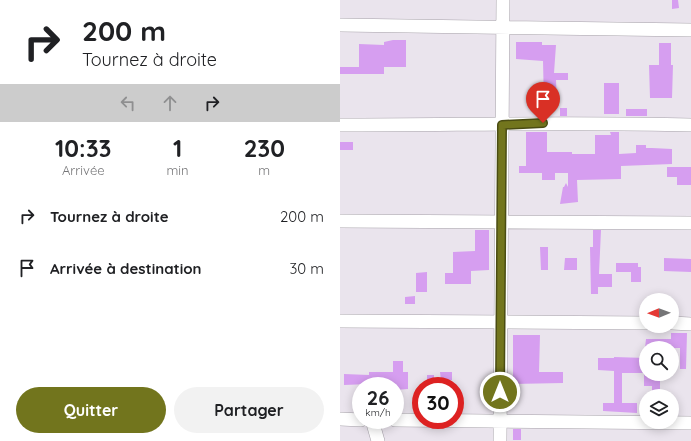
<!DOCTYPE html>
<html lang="fr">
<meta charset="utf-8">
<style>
:root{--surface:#fff;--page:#f2f2f2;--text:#202124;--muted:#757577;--accent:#72751d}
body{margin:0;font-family:Quicksand,sans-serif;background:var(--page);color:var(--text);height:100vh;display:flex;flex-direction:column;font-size:15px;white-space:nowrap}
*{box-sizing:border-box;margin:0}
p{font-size:13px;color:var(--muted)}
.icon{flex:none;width:22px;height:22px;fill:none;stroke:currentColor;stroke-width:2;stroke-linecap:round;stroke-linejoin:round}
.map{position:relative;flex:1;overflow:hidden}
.sheet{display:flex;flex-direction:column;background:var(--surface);width:340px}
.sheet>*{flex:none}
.top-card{background:#fff;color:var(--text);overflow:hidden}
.needle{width:26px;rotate:269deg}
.tools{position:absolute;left:299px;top:293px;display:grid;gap:8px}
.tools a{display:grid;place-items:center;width:40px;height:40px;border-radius:50%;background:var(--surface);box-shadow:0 2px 10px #0003;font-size:20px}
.speed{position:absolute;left:12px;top:377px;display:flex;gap:8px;font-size:20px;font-weight:700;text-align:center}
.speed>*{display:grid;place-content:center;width:52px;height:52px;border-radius:50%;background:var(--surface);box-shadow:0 2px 10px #0003;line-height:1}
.speed small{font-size:10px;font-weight:400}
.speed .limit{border:6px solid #d22;background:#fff;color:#111}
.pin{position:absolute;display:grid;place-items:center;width:34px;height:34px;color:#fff;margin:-41px -17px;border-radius:50% 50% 50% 0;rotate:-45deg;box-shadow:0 0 4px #0007}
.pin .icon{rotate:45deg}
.me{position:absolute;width:44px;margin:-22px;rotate:0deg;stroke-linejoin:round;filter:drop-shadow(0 0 3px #0008)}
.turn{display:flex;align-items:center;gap:14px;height:84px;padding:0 16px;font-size:18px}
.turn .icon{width:52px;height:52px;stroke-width:2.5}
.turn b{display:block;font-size:28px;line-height:34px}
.lanes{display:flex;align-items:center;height:38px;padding:0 16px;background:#0003;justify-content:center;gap:20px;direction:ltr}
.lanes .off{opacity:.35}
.eta{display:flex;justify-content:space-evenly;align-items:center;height:68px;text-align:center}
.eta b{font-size:24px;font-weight:800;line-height:28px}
.cta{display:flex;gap:8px;margin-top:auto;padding:8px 16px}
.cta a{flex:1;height:46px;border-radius:24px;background:var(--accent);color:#fff;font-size:16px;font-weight:800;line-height:46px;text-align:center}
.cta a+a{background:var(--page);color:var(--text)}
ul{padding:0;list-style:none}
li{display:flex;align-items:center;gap:12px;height:52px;padding:0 16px}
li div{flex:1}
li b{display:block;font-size:15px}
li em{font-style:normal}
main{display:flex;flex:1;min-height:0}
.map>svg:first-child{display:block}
.building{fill:#d69ef0}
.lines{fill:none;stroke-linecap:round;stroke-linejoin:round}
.minor-casing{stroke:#a6a1a9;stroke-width:14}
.minor{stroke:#fff;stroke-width:13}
.route-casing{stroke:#4a4c13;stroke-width:10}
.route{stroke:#72751d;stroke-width:7}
</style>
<main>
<section class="sheet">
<div class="top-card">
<div class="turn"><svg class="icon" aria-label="right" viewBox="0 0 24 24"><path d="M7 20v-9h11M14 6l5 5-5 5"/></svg><div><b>200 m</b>Tournez à droite</div></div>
<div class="lanes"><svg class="icon off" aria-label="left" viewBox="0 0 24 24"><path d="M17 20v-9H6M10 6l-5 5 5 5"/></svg><svg class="icon off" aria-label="ahead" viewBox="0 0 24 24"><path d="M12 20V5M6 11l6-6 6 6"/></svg><svg class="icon" aria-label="right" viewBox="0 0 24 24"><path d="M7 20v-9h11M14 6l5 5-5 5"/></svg></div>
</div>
<div class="eta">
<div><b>10:33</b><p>Arrivée</p></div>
<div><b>1</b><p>min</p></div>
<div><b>230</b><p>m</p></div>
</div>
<ul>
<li><svg class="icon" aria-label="right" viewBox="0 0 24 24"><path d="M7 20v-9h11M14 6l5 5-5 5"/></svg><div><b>Tournez à droite</b></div><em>200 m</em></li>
<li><svg class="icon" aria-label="arrive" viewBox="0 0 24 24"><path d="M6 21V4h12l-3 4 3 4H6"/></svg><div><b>Arrivée à destination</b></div><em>30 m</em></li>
</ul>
<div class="cta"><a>Quitter</a><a>Partager</a></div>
</section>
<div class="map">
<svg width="351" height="441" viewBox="0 0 351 441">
<rect width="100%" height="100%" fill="#eae4ed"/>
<path class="building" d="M332,0H338L339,8L332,9Z
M53,40H66V67H44V74H0V67H19V44L44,45V42Z
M176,42H202V45H216L214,73H228V80H216L217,103H204L203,61L176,59Z
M319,43H331V65H333L332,98H310L309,65H319Z
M264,83H279V114H264Z
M220,108H227V116H220Z
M286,109H307V116H286Z
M186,132H207V152H232V154H255V135H271L270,132H279V154L296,153V145H306V148H312L332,149V164L281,166V179L237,180L238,202L220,204L223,187H224L226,183L228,187V173H215V180H202V173H179V166H186Z
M0,142H13V150H0Z
M327,167H351V185H337V177H327Z
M135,230H149V270L131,271V284H105V273H113V252L135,251Z
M253,230H261L259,274H272V287H258V294H251L250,247H253Z
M200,247H208V270H201Z
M225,258H237V270H224Z
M324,258L351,259V272L324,271Z
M276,263H298V267H301V282H291V272H276Z
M87,272V292H76V273Z
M75,296V304H65V297Z
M331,333H347L346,369H340V348H305L306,339H331Z
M173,335H200L199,372H223V383L173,384Z
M274,357L306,358V373H282V403H297V413L263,411V403H274V371L258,370V358H274Z
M53,361H63V372H68V389L55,390L54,383L4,385V374L29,375V372H53Z
M100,372H112V380H101Z
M304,374H320V396H312V386H304Z
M87,375H94V386H87Z
M173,429H181V440H173Z"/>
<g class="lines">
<defs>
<path id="minor" d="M0,25L351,30
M0,125C117,125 234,122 351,125
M0,221L351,223
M0,321L306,323
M332,323L351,324
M0,419L21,420
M32,420L38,441
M55,420L351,423
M160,441L163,0"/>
</defs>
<use href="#minor" class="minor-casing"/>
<use href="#minor" class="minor"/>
</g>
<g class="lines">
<defs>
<path id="route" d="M160,392L162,125L203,123"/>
</defs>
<use href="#route" class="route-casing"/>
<use href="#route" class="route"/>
</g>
</svg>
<div class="tools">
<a><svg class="needle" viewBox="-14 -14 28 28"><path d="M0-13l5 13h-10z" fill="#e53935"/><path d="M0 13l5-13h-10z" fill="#757577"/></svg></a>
<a><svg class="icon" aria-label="search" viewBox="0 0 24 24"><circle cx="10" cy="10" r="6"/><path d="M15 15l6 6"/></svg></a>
<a><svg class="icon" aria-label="layers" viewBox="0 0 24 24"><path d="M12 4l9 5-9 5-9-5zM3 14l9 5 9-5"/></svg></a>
</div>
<div class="speed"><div>26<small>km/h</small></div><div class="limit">30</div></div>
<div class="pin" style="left:203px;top:123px;background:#d93025"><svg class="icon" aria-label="arrive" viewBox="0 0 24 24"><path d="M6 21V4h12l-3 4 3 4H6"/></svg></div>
<svg class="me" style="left:160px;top:392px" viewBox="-20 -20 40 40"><circle r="17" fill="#72751d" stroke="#fff" stroke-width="3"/><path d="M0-11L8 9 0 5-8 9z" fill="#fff"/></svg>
</div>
</main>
